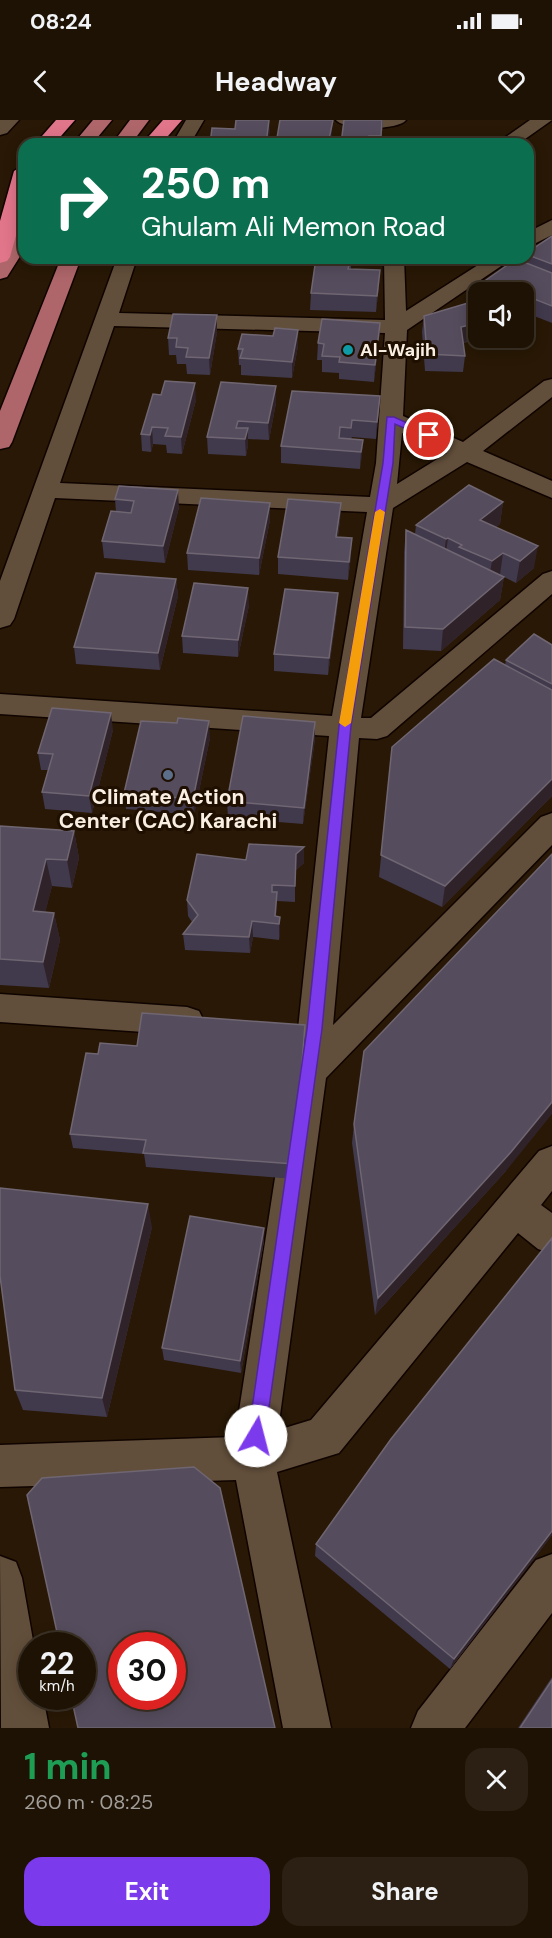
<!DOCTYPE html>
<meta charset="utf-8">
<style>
:root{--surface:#1e1204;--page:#2b2013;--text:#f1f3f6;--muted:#a19e9a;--line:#3c3226;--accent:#7c3aed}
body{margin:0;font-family:"DM Sans",sans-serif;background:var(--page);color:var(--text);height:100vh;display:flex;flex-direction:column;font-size:22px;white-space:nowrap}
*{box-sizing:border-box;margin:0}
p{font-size:20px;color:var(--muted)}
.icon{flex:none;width:33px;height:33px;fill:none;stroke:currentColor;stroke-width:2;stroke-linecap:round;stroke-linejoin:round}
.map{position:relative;height:1608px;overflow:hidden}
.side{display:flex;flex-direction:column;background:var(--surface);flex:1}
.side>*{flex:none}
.banner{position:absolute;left:18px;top:18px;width:516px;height:126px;border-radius:18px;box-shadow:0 3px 15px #0003,0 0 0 2px var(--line);background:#0b6e4f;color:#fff;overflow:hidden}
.controls{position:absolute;left:468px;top:162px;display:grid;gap:12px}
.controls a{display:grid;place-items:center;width:66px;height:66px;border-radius:12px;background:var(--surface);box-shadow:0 3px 15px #0003,0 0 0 2px var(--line);font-size:30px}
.speed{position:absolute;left:18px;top:1512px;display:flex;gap:12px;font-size:30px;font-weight:700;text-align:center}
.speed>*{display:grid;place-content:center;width:78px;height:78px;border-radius:50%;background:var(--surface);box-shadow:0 3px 15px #0003,0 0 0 2px var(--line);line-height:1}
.speed small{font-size:15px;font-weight:400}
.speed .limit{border:9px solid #d22;background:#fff;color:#111}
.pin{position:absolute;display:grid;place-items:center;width:51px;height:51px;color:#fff;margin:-26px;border:3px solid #fff;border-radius:50%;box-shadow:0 2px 6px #0007}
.me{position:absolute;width:66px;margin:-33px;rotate:8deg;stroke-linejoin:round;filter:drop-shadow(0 0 4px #0008)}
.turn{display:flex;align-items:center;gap:21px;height:126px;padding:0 24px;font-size:27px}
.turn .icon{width:78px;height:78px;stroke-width:2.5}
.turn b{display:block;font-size:42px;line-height:51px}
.round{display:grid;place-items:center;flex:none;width:63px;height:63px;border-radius:18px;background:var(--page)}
.overview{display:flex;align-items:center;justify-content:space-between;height:102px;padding:0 24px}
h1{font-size:36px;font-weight:700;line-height:45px;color:#1e9e55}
.action{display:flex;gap:12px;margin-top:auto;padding:12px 24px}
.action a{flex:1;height:69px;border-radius:18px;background:var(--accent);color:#fff;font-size:24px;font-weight:700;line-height:69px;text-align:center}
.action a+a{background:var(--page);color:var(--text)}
.status{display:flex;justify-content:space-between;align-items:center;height:42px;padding:0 30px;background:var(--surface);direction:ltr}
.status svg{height:16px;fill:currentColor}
header{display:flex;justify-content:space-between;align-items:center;height:78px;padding:0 24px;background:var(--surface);font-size:27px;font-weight:700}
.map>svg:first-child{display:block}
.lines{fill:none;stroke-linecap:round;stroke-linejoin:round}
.minor-casing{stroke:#100400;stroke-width:3}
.major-casing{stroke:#100400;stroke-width:3}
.highway-casing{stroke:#100400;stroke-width:3}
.minor{fill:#624f3b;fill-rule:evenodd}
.major{fill:#ae666a;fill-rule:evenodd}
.highway{fill:#e1758a;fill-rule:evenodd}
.wall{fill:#41394c}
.shaded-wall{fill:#2f2329}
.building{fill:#554c5d;stroke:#6f6672;stroke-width:1.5;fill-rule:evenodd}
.route{fill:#7c3aed;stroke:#51269a;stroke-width:1.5}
.slow{fill:#f59e0b}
.culture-dot{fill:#0f9aa8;stroke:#1e0f00;stroke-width:2}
.service-dot{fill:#5c6f8a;stroke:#1e0f00;stroke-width:2}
.labels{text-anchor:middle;stroke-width:6;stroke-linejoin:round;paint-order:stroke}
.far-poi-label{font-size:18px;font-weight:bold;fill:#faefe3;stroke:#1e0f00;text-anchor:start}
.poi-label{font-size:21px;font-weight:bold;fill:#faefe3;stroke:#1e0f00}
</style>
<div class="status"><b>08:24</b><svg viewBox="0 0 49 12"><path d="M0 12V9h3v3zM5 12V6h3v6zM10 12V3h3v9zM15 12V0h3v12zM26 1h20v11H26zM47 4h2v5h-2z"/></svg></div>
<header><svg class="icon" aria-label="back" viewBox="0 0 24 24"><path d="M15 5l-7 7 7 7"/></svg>Headway<svg class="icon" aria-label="heart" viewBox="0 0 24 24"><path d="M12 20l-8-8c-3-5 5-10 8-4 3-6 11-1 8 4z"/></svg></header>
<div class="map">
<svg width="552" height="1608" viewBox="0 0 552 1608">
<rect width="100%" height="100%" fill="#281805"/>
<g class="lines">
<defs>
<path id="minor" d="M0,0H19L7,13L0,15Z
M186,0H204L190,24H172Z
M336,0H406C398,11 344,10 336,0Z
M530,0H552L518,24H496Z
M552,100V115L528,127V112Z
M117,138H137L119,193L385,200L384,138H404L406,191L489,138H513L407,210L403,296L463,322L544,261L552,259V277L483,331L552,361V378L467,342L393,388L361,598H371L543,454L552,451V474L387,616L377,619L359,618L333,905L541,697L552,693V725L326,958L278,1310L311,1300L539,1031L552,1026V1071L541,1085L552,1093V1134L538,1129L518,1113L339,1333L277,1352L331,1608H283L236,1360L0,1367V1325L235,1317L298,909L329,616L0,594V574L332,596L367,392L55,378L14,499L10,505L0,508V461ZM114,206L385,213L376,343L370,377L60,363ZM402,313L447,333L397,364Z
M0,874L187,887L199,891L204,901L199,911L187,915L0,902Z
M552,1434V1493L465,1608H411L418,1591L536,1440Z
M0,1436L16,1442L22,1458L34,1526H32V1576H43L49,1608H1Z"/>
<path id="major" d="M93,0H112L92,24H73Z
M130,0H149L131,24H112Z
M24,106V130L7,157L0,159V135L17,108Z
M61,138H81L12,322L9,327L0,329V291Z"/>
<path id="highway" d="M56,0H75L54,24H35Z
M163,0H182L161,24H142Z
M24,45V87L10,137L7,141L0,143V101L14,51Z"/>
</defs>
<use href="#minor" class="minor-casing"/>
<use href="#major" class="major-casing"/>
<use href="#highway" class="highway-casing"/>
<use href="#minor" class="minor"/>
<use href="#major" class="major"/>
<use href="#highway" class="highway"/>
</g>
<path class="wall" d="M383,0L381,24H341Z
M552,116V203L524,192V172H484L486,160L524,142V138H528V132Z
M351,138V149L379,166L376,192L310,190L311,173Z
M217,195V212L210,255L187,254L186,244H177L176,235H169L168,218Z
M424,196L478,218H484L463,223L465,236L463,252L425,251L422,212Z
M380,203L379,219L374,262L339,259V253L322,252V240H317L318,223Z
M298,226L292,258L241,255V245H239L238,229Z
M380,276L376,319L352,317L351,319L363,320L360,349L281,343V326Z
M196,280L182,334L167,333L166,325L153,324L151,332L142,331L141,314Z
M276,283L269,320L248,319V325L246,336L208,334L207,317Z
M119,366L179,387L165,443L104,438L102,421L116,392L115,379Z
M503,382L500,404L496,407L534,448L516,463L504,457L500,480L441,531L403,529L404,432L406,410L415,414L416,405Z
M341,383L340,400L338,417L351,436L348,460L278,454V437Z
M270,400L259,455L188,450L187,433Z
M176,459L178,476L160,550L76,544L74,527Z
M338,473L337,490L328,555L274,551V534Z
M249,485L238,537L183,533L182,516Z
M552,525V676L442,787L379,757L392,627L505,545L506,540Z
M315,602V619L303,704L228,698L227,681Z
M113,610L92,693L45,689L42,672L48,650H41L38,633Z
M210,618L194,695L126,689L124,673Z
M0,706L74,711L79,738L72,768L52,766L45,792L54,793L60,820L49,868L0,865Z
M304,727V743L295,751V782L277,781L276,796L280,797V813L279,820L253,817L250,833L185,830L183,814L192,802L188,796L187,780L246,740Z
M305,920L294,1059L146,1047L144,1034L73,1028L70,1014L98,934L137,926Z
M354,1004L506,1051L375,1195L352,1023Z
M152,1107L107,1297L23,1290L15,1270Z
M264,1121L241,1253L164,1240L162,1228Z
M552,1415L450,1549L315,1436L316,1424Z
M552,1557V1608H518Z"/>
<path class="shaded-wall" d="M269,0L270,12L268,24H266Z
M333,0L332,13L331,24H328Z
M382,0H383L380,24L381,16Z
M380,150L379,166L376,192L377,176Z
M217,195V212L210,255L209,238Z
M380,203L379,219L374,262L375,245Z
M478,203V218H484L459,223L461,207Z
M298,210V226L292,258V242Z
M195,263L196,280L182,334L181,317Z
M276,266V283L269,320L268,303Z
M380,276L379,293L376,319L377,302Z
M152,307L153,324L151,332L150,315Z
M248,308V325L246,336L245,319Z
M363,320L362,337L360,349L361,332Z
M178,370L179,387L165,443L163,426Z
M503,382L500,404L477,422L480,400Z
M270,383V400L259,455V438Z
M341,383L340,400L335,434L336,417Z
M352,418L351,436L348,460L349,442Z
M448,418L445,440L443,442L446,419Z
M538,426L534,448L516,463L520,441Z
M503,433L500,455L488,464L492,441Z
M504,457L500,480L441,531L443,509Z
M176,459L178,476L160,550L158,533Z
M248,468L249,485L238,537V520Z
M338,473L337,490L328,555L329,538Z
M111,593L113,610L92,693L89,676Z
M209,601L210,618L194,695L193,679Z
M315,602V619L303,704L304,688Z
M552,659V676L442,787L445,766Z
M74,711L79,738L72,768L67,740Z
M304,727V743L295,751L296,734Z
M46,739L52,766L39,819L33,791Z
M277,772V788L275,804V796Z
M54,793L60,820L49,868L43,842Z
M280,797V813L279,820V804Z
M252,801L253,817L250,833L249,817Z
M305,905V920L294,1059V1044Z
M552,982V994L506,1051L375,1195L378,1178Z
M148,1084L152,1107L107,1297L102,1278Z
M264,1108V1121L241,1253L240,1241Z
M552,1411V1415L450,1549L454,1539Z"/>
<path class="building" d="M236,0H269L266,24H210L212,8L235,9Z
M280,0H333L328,24H276Z
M344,0H382L381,16H369V24H341Z
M552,116V144L528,135V132Z
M316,138H351L348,149L380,150L377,176L311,173Z
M516,139L552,153V186L524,175V172H518L486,160Z
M478,180V203L461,207L465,236L427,234L424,196Z
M173,194L217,195L209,238L186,237L188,228L176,227L177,218H168Z
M322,199L380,203L375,245L339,242L340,237L322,236L324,224L318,223Z
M275,208L298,210L292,242L240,238L243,229H238L242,214L273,216Z
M165,261L195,263L181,317L165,316L168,308L152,307L150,315L141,314L153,274L161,275Z
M221,262L276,266L268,303L238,301L236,308H248L245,319L207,317Z
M292,271L380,276L377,302L352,300L351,308L340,307L339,318L363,320L361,332L281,326Z
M469,365L503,382L480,400L538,426L520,441L503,433L492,441L459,427L462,425L448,418L446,419L416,405Z
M119,366L178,370L163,426L102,421L111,391L131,393L134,381L115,379Z
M201,378L270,383L259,438L187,433Z
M288,379L341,383L336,417L352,418L349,442L278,437Z
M406,410L504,457L443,509L405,507Z
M96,453L176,459L158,533L74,527Z
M194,463L248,468L238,520L182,516Z
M285,469L338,473L329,538L274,534Z
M534,514L552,525V564L506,540Z
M494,539L552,570V659L445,766L381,735L392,627Z
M52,588L111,593L89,676L42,672L53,634L38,633Z
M243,596L315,602L304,688L227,681Z
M178,598L209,601L193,679L124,673L141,601L177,603Z
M0,706L74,711L67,740L46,739L33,791L54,793L43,842L0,839Z
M249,724L304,727L296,734L295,766L272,765V772H277L275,796L280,797L279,804L252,801L249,817L183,814L198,795L187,780L197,734L246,740Z
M552,734V982L511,1032L378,1178L354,1004L364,931Z
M142,893L305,905L294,1044L143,1033L146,1020L70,1014L86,933L98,934L100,923L137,926Z
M0,1068L148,1084L102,1278L15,1270L0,1156Z
M190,1096L264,1108L240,1241L162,1228Z
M552,1118V1411L454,1539L316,1424L391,1319Z
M194,1347L220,1368L275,1608H78L71,1576H82V1526H60L27,1375L42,1358ZM122,1526H172V1576H122Z
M552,1560V1608H520Z"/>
<path class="route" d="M387,297H394L434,315L425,317L395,304L393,343L351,606L322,909L265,1316L263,1322L256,1324L250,1322L248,1316L307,909L339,606L383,343Z"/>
<path class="slow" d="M380,389L385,392L351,603L345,607L339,603L375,392Z"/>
<circle class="culture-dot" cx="348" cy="230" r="6"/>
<circle class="service-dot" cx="168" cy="655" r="6"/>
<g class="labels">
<g class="far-poi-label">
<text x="360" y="236">Al-Wajih</text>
</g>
<g class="poi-label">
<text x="168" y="684">Climate Action<tspan x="168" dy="24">Center (CAC) Karachi</tspan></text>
</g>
</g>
</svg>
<div class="controls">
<a><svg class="icon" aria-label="sound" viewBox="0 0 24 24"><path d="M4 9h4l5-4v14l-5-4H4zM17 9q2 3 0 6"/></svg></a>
</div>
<div class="speed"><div>22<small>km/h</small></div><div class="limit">30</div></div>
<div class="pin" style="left:429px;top:315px;background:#d93025"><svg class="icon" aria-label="arrive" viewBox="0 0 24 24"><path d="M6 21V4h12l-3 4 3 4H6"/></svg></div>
<svg class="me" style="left:256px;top:1316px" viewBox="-20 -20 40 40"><circle r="19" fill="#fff"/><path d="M0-13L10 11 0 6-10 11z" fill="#7c3aed"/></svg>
<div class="banner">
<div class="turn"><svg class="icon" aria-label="right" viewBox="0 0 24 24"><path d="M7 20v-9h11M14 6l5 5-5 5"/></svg><div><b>250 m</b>Ghulam Ali Memon Road</div></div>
</div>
</div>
<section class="side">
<div class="overview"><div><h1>1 min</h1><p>260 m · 08:25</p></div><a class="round"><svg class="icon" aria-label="close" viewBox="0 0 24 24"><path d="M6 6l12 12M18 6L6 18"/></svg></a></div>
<div class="action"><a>Exit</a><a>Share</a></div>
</section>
